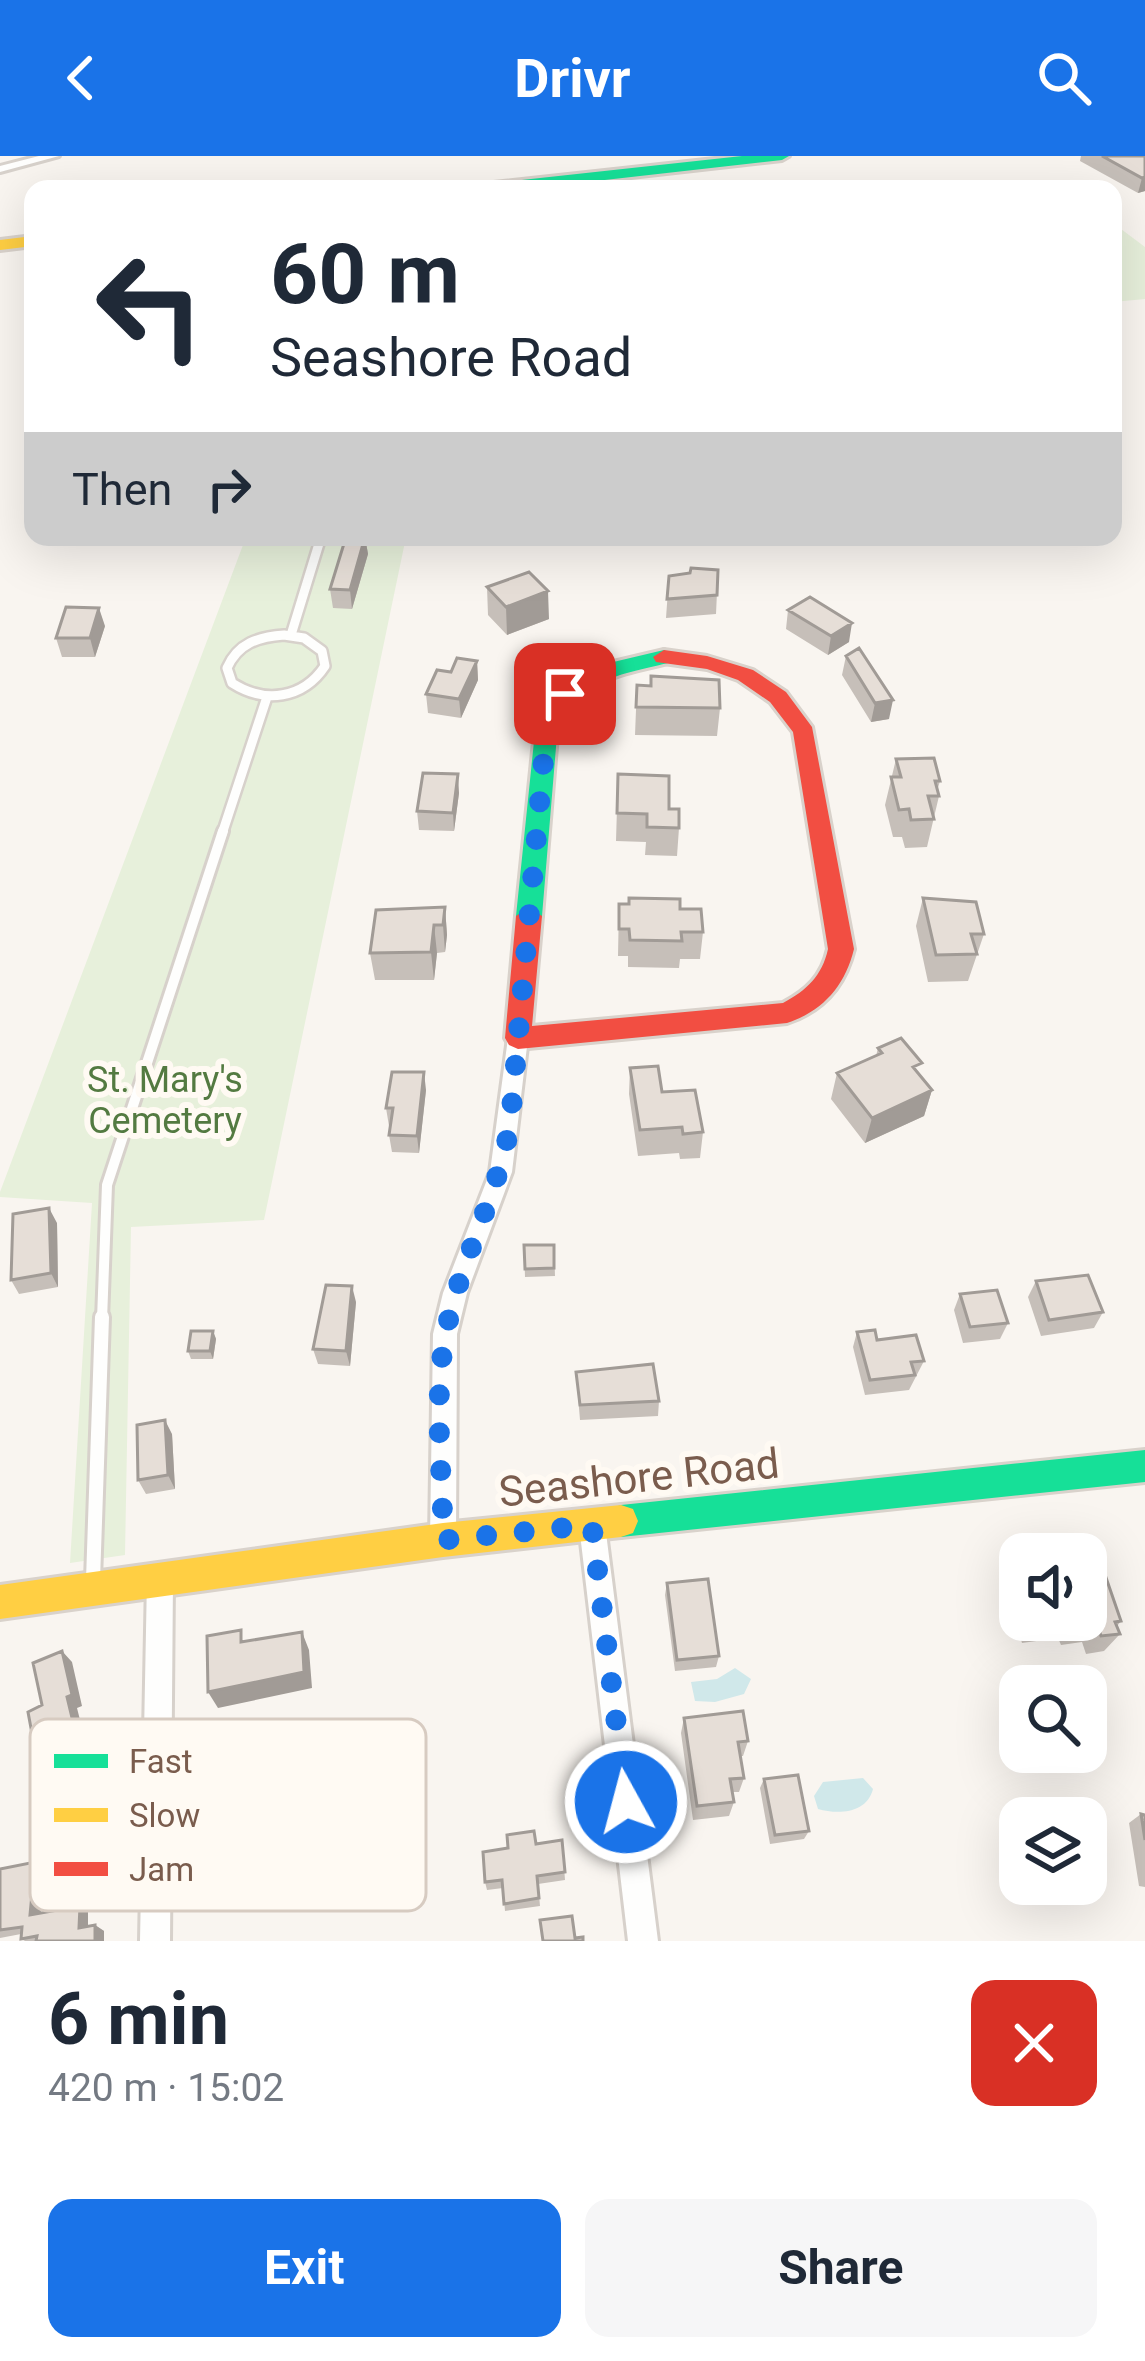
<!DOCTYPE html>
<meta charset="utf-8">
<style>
:root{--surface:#fff;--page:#f6f6f7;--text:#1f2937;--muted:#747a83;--accent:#1a73e8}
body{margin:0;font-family:Roboto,sans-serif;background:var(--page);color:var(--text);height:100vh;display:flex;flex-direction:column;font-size:45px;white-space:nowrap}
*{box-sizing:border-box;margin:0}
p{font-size:39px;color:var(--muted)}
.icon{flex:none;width:66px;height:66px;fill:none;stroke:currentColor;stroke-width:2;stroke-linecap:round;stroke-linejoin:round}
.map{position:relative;height:1785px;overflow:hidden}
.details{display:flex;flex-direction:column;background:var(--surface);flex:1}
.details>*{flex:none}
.hud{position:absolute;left:24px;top:24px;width:1098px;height:366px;border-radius:24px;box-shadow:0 12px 48px #0002;background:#fff;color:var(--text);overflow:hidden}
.controls{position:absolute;left:999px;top:1377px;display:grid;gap:24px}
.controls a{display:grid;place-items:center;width:108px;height:108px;border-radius:24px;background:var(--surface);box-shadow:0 12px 48px #0002;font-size:60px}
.pin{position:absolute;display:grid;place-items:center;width:102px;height:102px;color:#fff;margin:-51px;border-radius:24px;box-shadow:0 6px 18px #0006}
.me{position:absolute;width:132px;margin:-66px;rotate:353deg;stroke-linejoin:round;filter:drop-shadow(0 0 9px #0008)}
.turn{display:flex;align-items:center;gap:42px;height:252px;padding:0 48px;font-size:54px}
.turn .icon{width:156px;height:156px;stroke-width:2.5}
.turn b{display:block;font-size:84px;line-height:102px}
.then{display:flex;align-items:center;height:114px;padding:0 48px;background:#0003;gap:24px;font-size:45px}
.round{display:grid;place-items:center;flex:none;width:126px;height:126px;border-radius:24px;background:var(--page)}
.head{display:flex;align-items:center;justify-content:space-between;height:204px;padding:0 48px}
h1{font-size:72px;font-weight:700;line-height:90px}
.cta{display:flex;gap:24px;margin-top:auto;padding:24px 48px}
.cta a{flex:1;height:138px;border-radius:24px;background:var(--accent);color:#fff;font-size:48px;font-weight:700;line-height:138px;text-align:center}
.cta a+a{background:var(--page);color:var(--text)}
header{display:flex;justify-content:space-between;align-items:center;height:156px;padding:0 48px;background:var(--accent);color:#fff;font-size:54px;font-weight:700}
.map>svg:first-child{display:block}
.green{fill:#e7f0db}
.water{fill:#d0e8ea}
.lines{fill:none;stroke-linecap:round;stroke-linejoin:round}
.lane-far2-casing{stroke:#d7d1cb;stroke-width:14}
.lane-far1-casing{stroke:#d7d1cb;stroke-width:16}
.lane-casing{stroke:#d7d1cb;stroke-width:20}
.street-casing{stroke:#d7d1cb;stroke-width:6}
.fast-casing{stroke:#d9d2cb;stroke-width:6}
.slow-casing{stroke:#d9d2cb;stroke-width:6}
.jam-casing{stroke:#d9d2cb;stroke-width:6}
.lane-far2{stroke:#fefefd;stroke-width:9}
.lane-far1{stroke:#fefefd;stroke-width:10}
.lane{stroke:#fefefd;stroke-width:14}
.street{fill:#fefefd;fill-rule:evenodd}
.fast{fill:#16e098;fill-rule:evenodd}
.slow{fill:#ffcf43;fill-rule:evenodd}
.jam{fill:#f24e42;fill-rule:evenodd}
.wall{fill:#c6bfb9}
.shaded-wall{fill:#a19b96}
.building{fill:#e6ded7;stroke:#a19b96;stroke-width:3}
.route{stroke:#1a73e8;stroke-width:21;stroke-dasharray:0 37.8}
.labels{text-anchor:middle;stroke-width:12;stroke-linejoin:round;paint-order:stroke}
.park-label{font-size:36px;fill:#537a41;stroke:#fffaf3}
.near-street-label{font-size:42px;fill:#7a5c4d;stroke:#fffaf3}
.key{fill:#fffaf3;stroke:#d7cbc1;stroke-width:3}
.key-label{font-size:33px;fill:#7a5c4d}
</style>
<header><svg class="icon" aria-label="back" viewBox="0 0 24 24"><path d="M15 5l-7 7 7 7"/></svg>Drivr<svg class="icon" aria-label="search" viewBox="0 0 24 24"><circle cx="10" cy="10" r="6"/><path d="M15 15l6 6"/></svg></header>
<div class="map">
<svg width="1145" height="1785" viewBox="0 0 1145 1785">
<rect width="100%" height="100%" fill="#f9f5f0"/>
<path class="green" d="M1117,70L1145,91V143L1113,146V71Z
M246,381H406L264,1064L131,1071L125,1399L70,1407L92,1047L0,1041V1036Z"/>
<path class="water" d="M735,1512L751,1523L744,1538L715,1546L695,1545L691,1526L717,1523Z
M863,1622L873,1633C867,1657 839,1659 818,1653L814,1640L823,1626Z"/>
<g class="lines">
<defs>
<path id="lane-far2" d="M284,479L304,482L322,495L325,510C303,543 265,548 232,527L227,512C238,487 258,481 284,479Z
M291,479L321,381
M222,678L267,541"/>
<path id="lane-far1" d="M102,1164L107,1029L223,675"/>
<path id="lane" d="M93,1424L102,1161"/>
<path id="street" d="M39,0H59L0,16V10Z
M518,874L525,876L528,882L512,1016L467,1137L457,1178L456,1384L452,1393L443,1397L434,1393L430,1384L433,1178L443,1137L490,1016L508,882L511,876Z
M592,1356L601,1360L605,1369L658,1785H628L579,1369L583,1360Z
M160,1410L169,1414L173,1423L170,1785H140L147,1423L151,1414Z"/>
<path id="fast" d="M742,0H789L782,4L525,33H476L484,28Z
M664,494L675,501L672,506C619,519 592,520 558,567L542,760L538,767H520L516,760L536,566L560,532L588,512Z
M1145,1294V1326L621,1381L609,1377L604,1365L609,1353L621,1349Z"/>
<path id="slow" d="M33,80V90L0,94V84Z
M621,1349L633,1353L638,1365L633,1377L621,1381L443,1401L0,1463V1429L443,1367Z"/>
<path id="jam" d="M664,494L707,500L753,514L786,536L812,571L854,793C845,830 823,855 787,867L518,893L509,889L505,882L516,760L529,751L542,760L532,870L783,847C807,834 822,820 828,793L793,576L770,546L738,524L707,513L656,506L653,501Z"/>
</defs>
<use href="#lane-far2" class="lane-far2-casing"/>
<use href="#lane-far1" class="lane-far1-casing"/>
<use href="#lane" class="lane-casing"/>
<use href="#street" class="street-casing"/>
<use href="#fast" class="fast-casing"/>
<use href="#slow" class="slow-casing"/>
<use href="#jam" class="jam-casing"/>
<use href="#lane-far2" class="lane-far2"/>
<use href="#lane-far1" class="lane-far1"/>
<use href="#lane" class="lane"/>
<use href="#street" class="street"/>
<use href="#fast" class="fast"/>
<use href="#slow" class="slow"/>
<use href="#jam" class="jam"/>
</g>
<path class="wall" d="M1081,0H1145V35L1138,37L1080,5Z
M365,381L368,398L352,453L333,452L330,433Z
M718,414L716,458L666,462L669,420Z
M487,431L549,463L507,479L488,459Z
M788,454L849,486L828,499L786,473Z
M105,470L95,501H62L56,482Z
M846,500L889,563L871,566L842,519Z
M477,505L478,524L461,562L428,557L426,538L451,516Z
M637,529L720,552L717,580L635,579Z
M896,603L940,625L937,635L939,640L927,691L905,692L902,681H893L885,649Z
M618,618L669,653L679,672L677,700L645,699L646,686L616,685Z
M459,637L454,675L419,674L417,655Z
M923,742L984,778L968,825L928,826L916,770Z
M619,748L680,753L703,776L700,803H680L679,812L628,811V800H618Z
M445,751L447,779L445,796L437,797L434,824H375L370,797Z
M878,892L918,918L932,934L924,960L865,987L831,943L837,917L876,900Z
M630,912L662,936L703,976L700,1002L680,1003L679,997L638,1000L629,938Z
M426,934L419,997L392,996L389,979L391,970H389L386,952Z
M57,1067L58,1131L19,1138L11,1124Z
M524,1089H554L555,1120L525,1121Z
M1036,1125L1103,1156L1094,1172L1041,1180L1028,1141Z
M960,1138L1008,1167L1000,1183L963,1187L954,1154Z
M356,1146L350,1210L318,1208L313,1193Z
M213,1175L216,1183L213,1203H191L188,1195Z
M857,1176L924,1205L909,1234L865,1239L853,1191Z
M576,1216L659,1245L658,1260L580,1264Z
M172,1278L175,1333L146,1338L138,1324Z
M667,1427L719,1500L716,1511L675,1515L665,1439Z
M1020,1431V1464L1121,1465L1117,1470L1120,1478L1104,1495L1086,1498L1082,1486L1061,1489L1058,1482L1022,1487L1010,1446Z
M684,1562L748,1585L743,1600H740L744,1622L739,1636H732L734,1646L729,1660L693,1664L681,1577Z
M262,1596L268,1606L269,1650L230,1656L223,1647Z
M764,1623L809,1675L804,1683L770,1688L760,1632Z
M83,1635L82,1658L91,1657L100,1666L99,1697L41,1707L30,1699Z
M1141,1658L1145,1659V1731L1139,1730L1129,1667Z
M562,1684L565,1724L538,1728L540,1750L505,1755L503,1732L487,1734L485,1726L536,1688Z
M35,1706L44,1713L41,1757L80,1750L88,1756V1770L95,1769L104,1775V1785H25L21,1783V1778L0,1782V1713Z"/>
<path class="shaded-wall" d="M1145,21V35L1138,37L1142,22Z
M365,381L368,398L352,453L350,434Z
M548,435L549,463L507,479L506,451Z
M99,452L105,470L95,501L90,482Z
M852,467L849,486L828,499L831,480Z
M477,505L478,524L461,562L459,543Z
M893,544L889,563L871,566L875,547Z
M458,618L459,637L454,675L453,657Z
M445,751L447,779L445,796L443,769Z
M434,769L437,797L434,824L431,796Z
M424,916L426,934L419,997L417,980Z
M932,934L924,960L865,987L872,962Z
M49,1052L57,1067L58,1131L51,1117Z
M352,1130L356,1146L350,1210L346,1195Z
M213,1175L216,1183L213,1203L210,1195Z
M165,1264L172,1278L175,1333L168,1319Z
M302,1476L309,1494L312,1532L218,1552L208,1536Z
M62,1495L72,1506L82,1550L77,1552L83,1576L76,1579L78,1584L44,1593L33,1583L66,1569L67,1541Z
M262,1596L268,1606L269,1650L262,1641Z
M73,1625L83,1635L81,1669L71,1660Z
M91,1657L100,1666L99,1697L89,1689Z
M35,1706L44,1713L40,1765L30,1759Z
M80,1750L88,1756V1778L79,1772Z
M95,1769L104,1775V1785H95Z"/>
<path class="building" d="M1102,0H1145V21L1142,22Z
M346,381H365L350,434L330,433Z
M691,412L718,414L717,439L667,443L669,420L690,417Z
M529,416L548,435L506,451L487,431Z
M810,441L852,467L831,480L788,454Z
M66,451L99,452L90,482H56Z
M859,492L893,544L875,547L846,500Z
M457,502L477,505L459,543L426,538L437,514L451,516Z
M651,520L719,524L720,552L636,551L637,529L651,530Z
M934,602L940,625H935L939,640H928L934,663L911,664L909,653L899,654L891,621H901L896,603Z
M423,617L458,618L453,657L417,655Z
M618,618L669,620V653H679V672L647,671V658L617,657Z
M629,742L680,743V753H701L703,776H681L682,785L630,784L629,773H619V748H629Z
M923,742L976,746L984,778H971L977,798L936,799Z
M445,751L443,769H434L431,796L370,797L376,754Z
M901,882L922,907L913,911L932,934L872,962L837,917L882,897L878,892Z
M658,910L662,936L695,934L703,976L683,978L682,971L640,974L630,912Z
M392,916H424L417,980L389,979L393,952H386Z
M49,1052L51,1117L11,1124L13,1058Z
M524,1089H554V1112L525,1113Z
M1088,1119L1103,1156L1049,1164L1036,1125Z
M326,1129L352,1130L346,1195L313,1193Z
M997,1134L1008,1167L970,1171L960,1138Z
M875,1174L877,1184L916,1179L924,1205L911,1206L915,1219L870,1224L857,1176Z
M191,1175H213L210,1195H188Z
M653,1208L659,1245L580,1249L576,1216Z
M165,1264L168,1319L138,1324L137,1269Z
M1102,1410L1121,1465L1115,1466L1120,1478L1101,1480L1097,1468L1075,1472L1073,1464L1035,1469L1034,1464H1086V1414Z
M708,1423L719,1500L677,1504L667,1427Z
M241,1474V1486L302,1476L304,1516L208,1536L207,1480Z
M62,1495L72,1539L67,1541L73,1566L66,1569L68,1574L33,1583L28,1556L42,1549L33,1507Z
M743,1555L748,1585L738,1586L744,1622L730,1623L734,1646L697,1650L684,1562Z
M798,1619L809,1675L775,1679L764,1623Z
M1141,1658L1145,1659V1684Z
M534,1675L536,1688L562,1684L565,1716L537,1720L539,1742L504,1748L502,1724L485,1726L483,1696L508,1692L507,1679Z
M35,1706L30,1759L80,1750L79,1772L95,1769V1785H36L37,1780L21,1783L22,1771L0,1774V1713Z
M572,1760L575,1782L583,1781V1785H543L540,1764Z"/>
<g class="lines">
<path class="route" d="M565,538L547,566L510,969C496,1044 462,1101 447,1171C432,1238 443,1316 443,1384L592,1369L626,1646"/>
</g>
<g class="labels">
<g class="park-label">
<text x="165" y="936">St. Mary's<tspan x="165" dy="41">Cemetery</tspan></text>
</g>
<g class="near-street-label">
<text transform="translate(639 1321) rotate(-6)" y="15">Seashore Road</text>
</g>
</g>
<rect x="30" y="1563" width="396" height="192" rx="18" class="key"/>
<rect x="54" y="1598" width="54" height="14" fill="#16e098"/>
<rect x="54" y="1652" width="54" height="14" fill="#ffcf43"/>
<rect x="54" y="1706" width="54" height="14" fill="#f24e42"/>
<g class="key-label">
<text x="129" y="1617">Fast</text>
<text x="129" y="1671">Slow</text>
<text x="129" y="1725">Jam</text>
</g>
</svg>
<div class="controls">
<a><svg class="icon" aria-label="sound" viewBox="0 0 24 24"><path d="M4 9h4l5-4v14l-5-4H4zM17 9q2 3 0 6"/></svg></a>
<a><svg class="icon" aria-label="search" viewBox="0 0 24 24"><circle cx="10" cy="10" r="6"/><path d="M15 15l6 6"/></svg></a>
<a><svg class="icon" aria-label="layers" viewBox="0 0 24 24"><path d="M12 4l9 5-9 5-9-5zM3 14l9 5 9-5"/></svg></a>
</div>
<div class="pin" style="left:565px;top:538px;background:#d93025"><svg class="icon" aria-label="arrive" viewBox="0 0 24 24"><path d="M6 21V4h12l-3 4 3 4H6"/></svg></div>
<svg class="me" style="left:626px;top:1646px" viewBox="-20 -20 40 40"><circle r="17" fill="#1a73e8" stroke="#fff" stroke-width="3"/><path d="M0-11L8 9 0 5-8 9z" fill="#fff"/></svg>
<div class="hud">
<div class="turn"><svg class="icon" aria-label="left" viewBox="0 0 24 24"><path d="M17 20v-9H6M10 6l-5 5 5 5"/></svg><div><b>60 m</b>Seashore Road</div></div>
<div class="then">Then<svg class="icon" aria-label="right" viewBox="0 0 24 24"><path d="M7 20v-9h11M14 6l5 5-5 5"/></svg></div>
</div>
</div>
<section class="details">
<div class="head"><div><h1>6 min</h1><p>420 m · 15:02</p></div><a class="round" style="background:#d93025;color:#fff"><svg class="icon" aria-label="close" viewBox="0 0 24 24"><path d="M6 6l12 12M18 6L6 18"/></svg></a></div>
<div class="cta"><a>Exit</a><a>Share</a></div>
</section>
